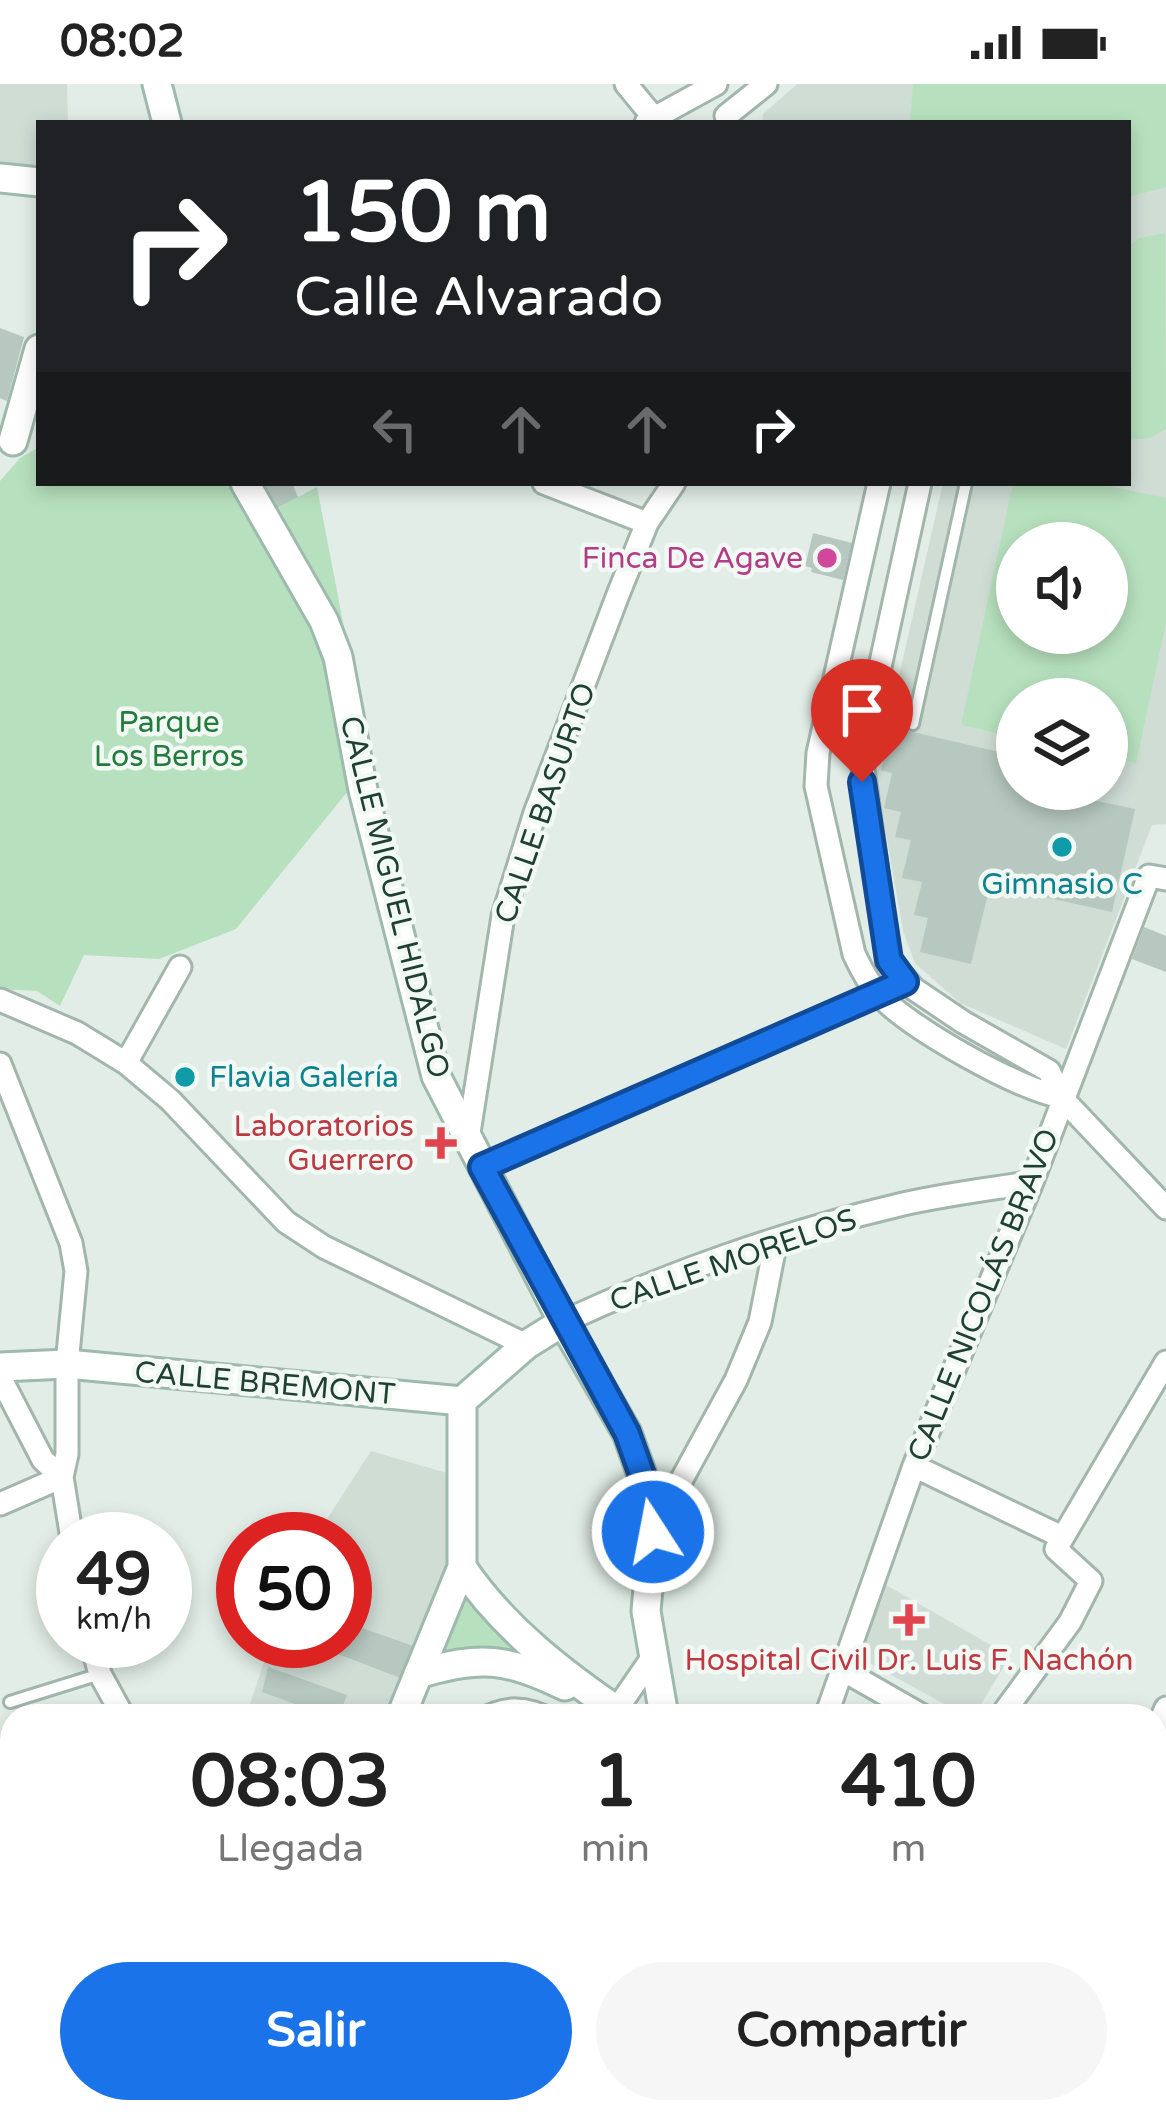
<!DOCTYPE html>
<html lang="es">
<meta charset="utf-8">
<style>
:root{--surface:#fff;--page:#f6f6f6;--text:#222;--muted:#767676;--accent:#1a73e8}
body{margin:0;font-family:"Varela Round",sans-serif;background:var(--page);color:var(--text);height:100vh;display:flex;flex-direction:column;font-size:45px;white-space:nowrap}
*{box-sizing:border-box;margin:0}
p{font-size:39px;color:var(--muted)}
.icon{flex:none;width:66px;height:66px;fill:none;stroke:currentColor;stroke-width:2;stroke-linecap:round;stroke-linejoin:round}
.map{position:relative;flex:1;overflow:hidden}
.panel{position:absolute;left:0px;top:1620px;width:1167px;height:420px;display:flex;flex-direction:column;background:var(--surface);border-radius:36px 36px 0 0;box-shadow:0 6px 18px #0003}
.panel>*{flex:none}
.banner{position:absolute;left:36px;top:36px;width:1095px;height:366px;border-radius:0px;box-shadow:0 6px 18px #0003;background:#202124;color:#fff;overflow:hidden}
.fabs{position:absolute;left:996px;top:438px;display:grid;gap:24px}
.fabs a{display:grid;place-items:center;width:132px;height:132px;border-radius:50%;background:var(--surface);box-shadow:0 6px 18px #0003;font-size:60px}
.speed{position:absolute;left:36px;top:1428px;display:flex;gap:24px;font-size:60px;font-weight:700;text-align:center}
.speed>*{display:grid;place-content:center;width:156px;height:156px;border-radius:50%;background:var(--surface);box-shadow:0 6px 18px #0003;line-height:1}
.speed small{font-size:30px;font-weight:400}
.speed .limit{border:18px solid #d22;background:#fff;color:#111}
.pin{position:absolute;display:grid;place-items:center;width:102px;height:102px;color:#fff;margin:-123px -51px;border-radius:50% 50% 50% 0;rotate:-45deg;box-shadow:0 0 12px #0007}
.pin .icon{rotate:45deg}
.me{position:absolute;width:132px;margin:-66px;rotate:349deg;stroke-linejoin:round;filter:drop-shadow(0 0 9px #0008)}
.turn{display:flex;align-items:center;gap:42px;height:252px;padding:0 60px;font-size:54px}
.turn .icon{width:156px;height:156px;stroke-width:2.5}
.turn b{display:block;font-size:84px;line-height:102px}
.lanes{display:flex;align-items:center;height:114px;padding:0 60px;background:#0003;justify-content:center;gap:60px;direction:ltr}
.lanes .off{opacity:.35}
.eta{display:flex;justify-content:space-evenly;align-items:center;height:204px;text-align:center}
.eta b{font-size:72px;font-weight:800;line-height:84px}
.primary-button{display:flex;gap:24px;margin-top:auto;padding:24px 60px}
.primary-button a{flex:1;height:138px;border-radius:72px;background:var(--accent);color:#fff;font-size:48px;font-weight:800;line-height:138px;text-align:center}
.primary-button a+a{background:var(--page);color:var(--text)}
.status{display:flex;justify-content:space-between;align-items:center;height:84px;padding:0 60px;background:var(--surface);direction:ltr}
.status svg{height:33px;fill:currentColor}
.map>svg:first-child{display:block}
.built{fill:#cfddd5;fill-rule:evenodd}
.green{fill:#b7e1be;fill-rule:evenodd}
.building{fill:#b6c8bf}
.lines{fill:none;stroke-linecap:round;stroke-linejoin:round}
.service-casing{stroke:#a3b6ad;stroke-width:16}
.pedestrian-casing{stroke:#a3b6ad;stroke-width:21}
.minor-casing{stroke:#a3b6ad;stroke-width:27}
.secondary-casing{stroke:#9ebaad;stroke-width:33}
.service{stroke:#fff;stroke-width:10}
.pedestrian{stroke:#fff;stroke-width:15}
.minor{stroke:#fff;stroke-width:21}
.secondary{stroke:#fff;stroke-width:27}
.route-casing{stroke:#114b97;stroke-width:30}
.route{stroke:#1a73e8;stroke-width:21}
.hotel-dot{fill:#d1479c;stroke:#f2f9f5;stroke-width:4.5}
.culture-dot{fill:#0f9aa8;stroke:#f2f9f5;stroke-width:4.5}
.health-dot{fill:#e0444e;stroke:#f2f9f5;stroke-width:4.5}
.labels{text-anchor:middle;stroke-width:9;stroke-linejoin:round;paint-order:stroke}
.hotel-label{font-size:30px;fill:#b23c85;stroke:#f2f9f5;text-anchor:end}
.park-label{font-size:30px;fill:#247c3c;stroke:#f2f9f5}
.street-label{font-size:30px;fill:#1f4033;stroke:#f2f9f5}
.culture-label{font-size:30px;fill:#0d838f;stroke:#f2f9f5}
.health-label{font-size:30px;fill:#be3a42;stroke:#f2f9f5;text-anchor:end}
</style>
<div class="status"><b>08:02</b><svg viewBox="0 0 49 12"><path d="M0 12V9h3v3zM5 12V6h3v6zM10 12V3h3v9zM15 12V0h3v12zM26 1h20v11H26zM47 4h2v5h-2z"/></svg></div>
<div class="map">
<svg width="1166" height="2040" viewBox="0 0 1166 2040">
<rect width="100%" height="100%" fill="#e1ede6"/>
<path class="built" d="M0,0H67L68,39H39V84L0,79Z
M797,0H1166V740L1152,741L1066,965L960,919L915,879L903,847L876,693L943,399H1128V39H762L763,30ZM1017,459H1107V549H1017ZM1017,615H1107V705H1017Z
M371,1367L457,1392L449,1472L388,1632H272L249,1623L271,1557H345V1455H314Z
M886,1501L1010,1572L974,1632H966L855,1571Z
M12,2009V2028H140L137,2040H3Z"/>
<path class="green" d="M913,0H1166V103L1128,113V39H910Z
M1165,149L1166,345L1150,354L1128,356V163L1139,154Z
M39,363V399H238L330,572L348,707L236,845L159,875L84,871L60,922L37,907L0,905V397L20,374Z
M1013,399H1094L1166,414V539L1136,679L1107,673V615H1017V654L961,641ZM1017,459H1107V549H1017Z
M317,403L347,559L275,425Z
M468,1505L527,1568L479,1563L435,1574Z"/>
<path class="building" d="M0,244L24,253L7,317L0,314Z
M263,399H292L298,413L275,425Z
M813,449L852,459L843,496L811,488L812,484L805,482Z
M891,643L1017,672L1013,699L1017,705H1041L1135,725L1112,828L990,801L971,880L920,868L928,834L914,831L922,798L902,794L911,756L895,753L901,728L884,724L892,689L881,686Z
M1144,843L1166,852V888L1132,875Z
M345,1538L416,1563L403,1595L304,1557H345Z
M268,1583L347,1611L339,1632H328L262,1608Z
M0,1852L12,1857V1951L0,1946Z
M1155,1963L1166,1969V2040H1059L1060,2028H1155Z
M843,2028H951L948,2040H839Z"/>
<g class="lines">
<defs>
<path id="service" d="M913,640L966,399
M10,1618L100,1590
M477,1632C506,1616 527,1617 555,1632"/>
<path id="pedestrian" d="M755,2040L759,2028"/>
<path id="minor" d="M626,0L654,34L646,39
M726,32L766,0
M654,39V34L716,0
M544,399L647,439
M879,399L818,669L816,702L854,870C861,885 868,899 879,911C911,945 1016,1004 1061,1013
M920,399L861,670L889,876L914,905L963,938L1049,987L1061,1013L1166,1124
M0,916L77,949L126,979L170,1016L286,1138L324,1163L526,1261
M126,979L180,883
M0,980L71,1159L76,1187L67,1280V1370L62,1393L72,1455
M468,1055L503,832L535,729L619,508L647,439L674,399
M482,1083L889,906
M563,1238C666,1190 785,1148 895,1122C940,1111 986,1106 1032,1098
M0,1293L43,1376L62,1393L0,1420
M914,1382L1062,1453
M653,1448L736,1296L760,1238L776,1157
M91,1557L100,1590L123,1632
M841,1585L923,1632
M612,1632L652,1574
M826,1632L914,1382L1032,1098L1149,792L1166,795
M1001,1632L1070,1538L1091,1497L1056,1465L1166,1278
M1155,1649L1166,1624
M1049,2040L1050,2028"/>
<path id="secondary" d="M157,0L167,39
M0,94L39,98
M13,357L39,265
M245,399L324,537L338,573L363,706L436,992L563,1238L627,1349L646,1402L653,1448L646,1527L664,1632
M0,1283L67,1280L462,1317
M462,1317L526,1261L563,1238
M462,1483C503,1544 564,1591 625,1632
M418,1590C481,1571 506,1574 565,1602
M401,1632L462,1483V1317
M0,1842L12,1846
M1155,1945L1166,1952
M605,2028L639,2040
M241,2040L245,2028"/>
</defs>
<use href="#service" class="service-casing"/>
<use href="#pedestrian" class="pedestrian-casing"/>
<use href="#minor" class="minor-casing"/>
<use href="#secondary" class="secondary-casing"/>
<use href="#service" class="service"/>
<use href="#pedestrian" class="pedestrian"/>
<use href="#minor" class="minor"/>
<use href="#secondary" class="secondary"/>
</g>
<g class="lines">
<defs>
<path id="route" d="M653,1448L646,1402L627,1349L482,1083L905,898L889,876L862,698"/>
</defs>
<use href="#route" class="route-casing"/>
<use href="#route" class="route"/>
</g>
<circle class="hotel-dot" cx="827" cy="474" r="12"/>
<g class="culture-dot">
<circle cx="1062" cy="763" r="12"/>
<circle cx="185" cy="993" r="12"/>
</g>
<g class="health-dot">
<path d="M435 1041h12v12h12v12h-12v12h-12v-12h-12v-12h12z"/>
<path d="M903 1518h12v12h12v12h-12v12h-12v-12h-12v-12h12z"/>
</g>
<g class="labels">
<g class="hotel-label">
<text x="803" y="484">Finca De Agave</text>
</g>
<g class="park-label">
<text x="169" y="648">Parque<tspan x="169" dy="34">Los Berros</tspan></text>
</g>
<g class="street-label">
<text transform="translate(545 719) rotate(-71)" y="10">CALLE BASURTO</text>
<text transform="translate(395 813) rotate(76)" y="10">CALLE MIGUEL HIDALGO</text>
<text transform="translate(733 1176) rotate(-19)" y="10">CALLE MORELOS</text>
<text transform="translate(983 1211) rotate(-68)" y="10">CALLE NICOLÁS BRAVO</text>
<text transform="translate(265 1299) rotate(5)" y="10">CALLE BREMONT</text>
</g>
<g class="culture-label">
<text x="1062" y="810">Gimnasio C</text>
<text x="209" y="1003" text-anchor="start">Flavia Galería</text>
</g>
<g class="health-label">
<text x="414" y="1052">Laboratorios<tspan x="414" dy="34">Guerrero</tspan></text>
<text x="909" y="1586" text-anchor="middle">Hospital Civil Dr. Luis F. Nachón</text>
</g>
</g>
</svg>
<div class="fabs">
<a><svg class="icon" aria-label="sound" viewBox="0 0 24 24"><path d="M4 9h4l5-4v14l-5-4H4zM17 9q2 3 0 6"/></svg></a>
<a><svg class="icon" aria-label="layers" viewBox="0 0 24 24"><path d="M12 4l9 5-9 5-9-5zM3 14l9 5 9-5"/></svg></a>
</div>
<div class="speed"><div>49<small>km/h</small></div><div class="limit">50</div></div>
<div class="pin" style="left:862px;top:698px;background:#d93025"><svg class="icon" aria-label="arrive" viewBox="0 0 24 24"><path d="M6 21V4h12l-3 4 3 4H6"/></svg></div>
<svg class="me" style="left:653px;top:1448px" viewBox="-20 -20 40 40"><circle r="17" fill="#1a73e8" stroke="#fff" stroke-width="3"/><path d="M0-11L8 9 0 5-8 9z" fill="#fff"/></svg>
<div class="banner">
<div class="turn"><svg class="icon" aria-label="right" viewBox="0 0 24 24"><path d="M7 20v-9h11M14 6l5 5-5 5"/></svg><div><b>150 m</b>Calle Alvarado</div></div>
<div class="lanes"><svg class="icon off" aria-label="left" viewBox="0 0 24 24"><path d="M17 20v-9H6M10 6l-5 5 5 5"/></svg><svg class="icon off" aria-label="ahead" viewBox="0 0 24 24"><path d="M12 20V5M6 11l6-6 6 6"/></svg><svg class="icon off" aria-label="ahead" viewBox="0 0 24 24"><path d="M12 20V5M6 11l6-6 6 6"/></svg><svg class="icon" aria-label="right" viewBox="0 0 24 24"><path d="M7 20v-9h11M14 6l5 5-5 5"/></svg></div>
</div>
<section class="panel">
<div class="eta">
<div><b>08:03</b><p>Llegada</p></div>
<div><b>1</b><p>min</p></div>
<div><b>410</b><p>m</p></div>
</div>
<div class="primary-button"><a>Salir</a><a>Compartir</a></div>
</section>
</div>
